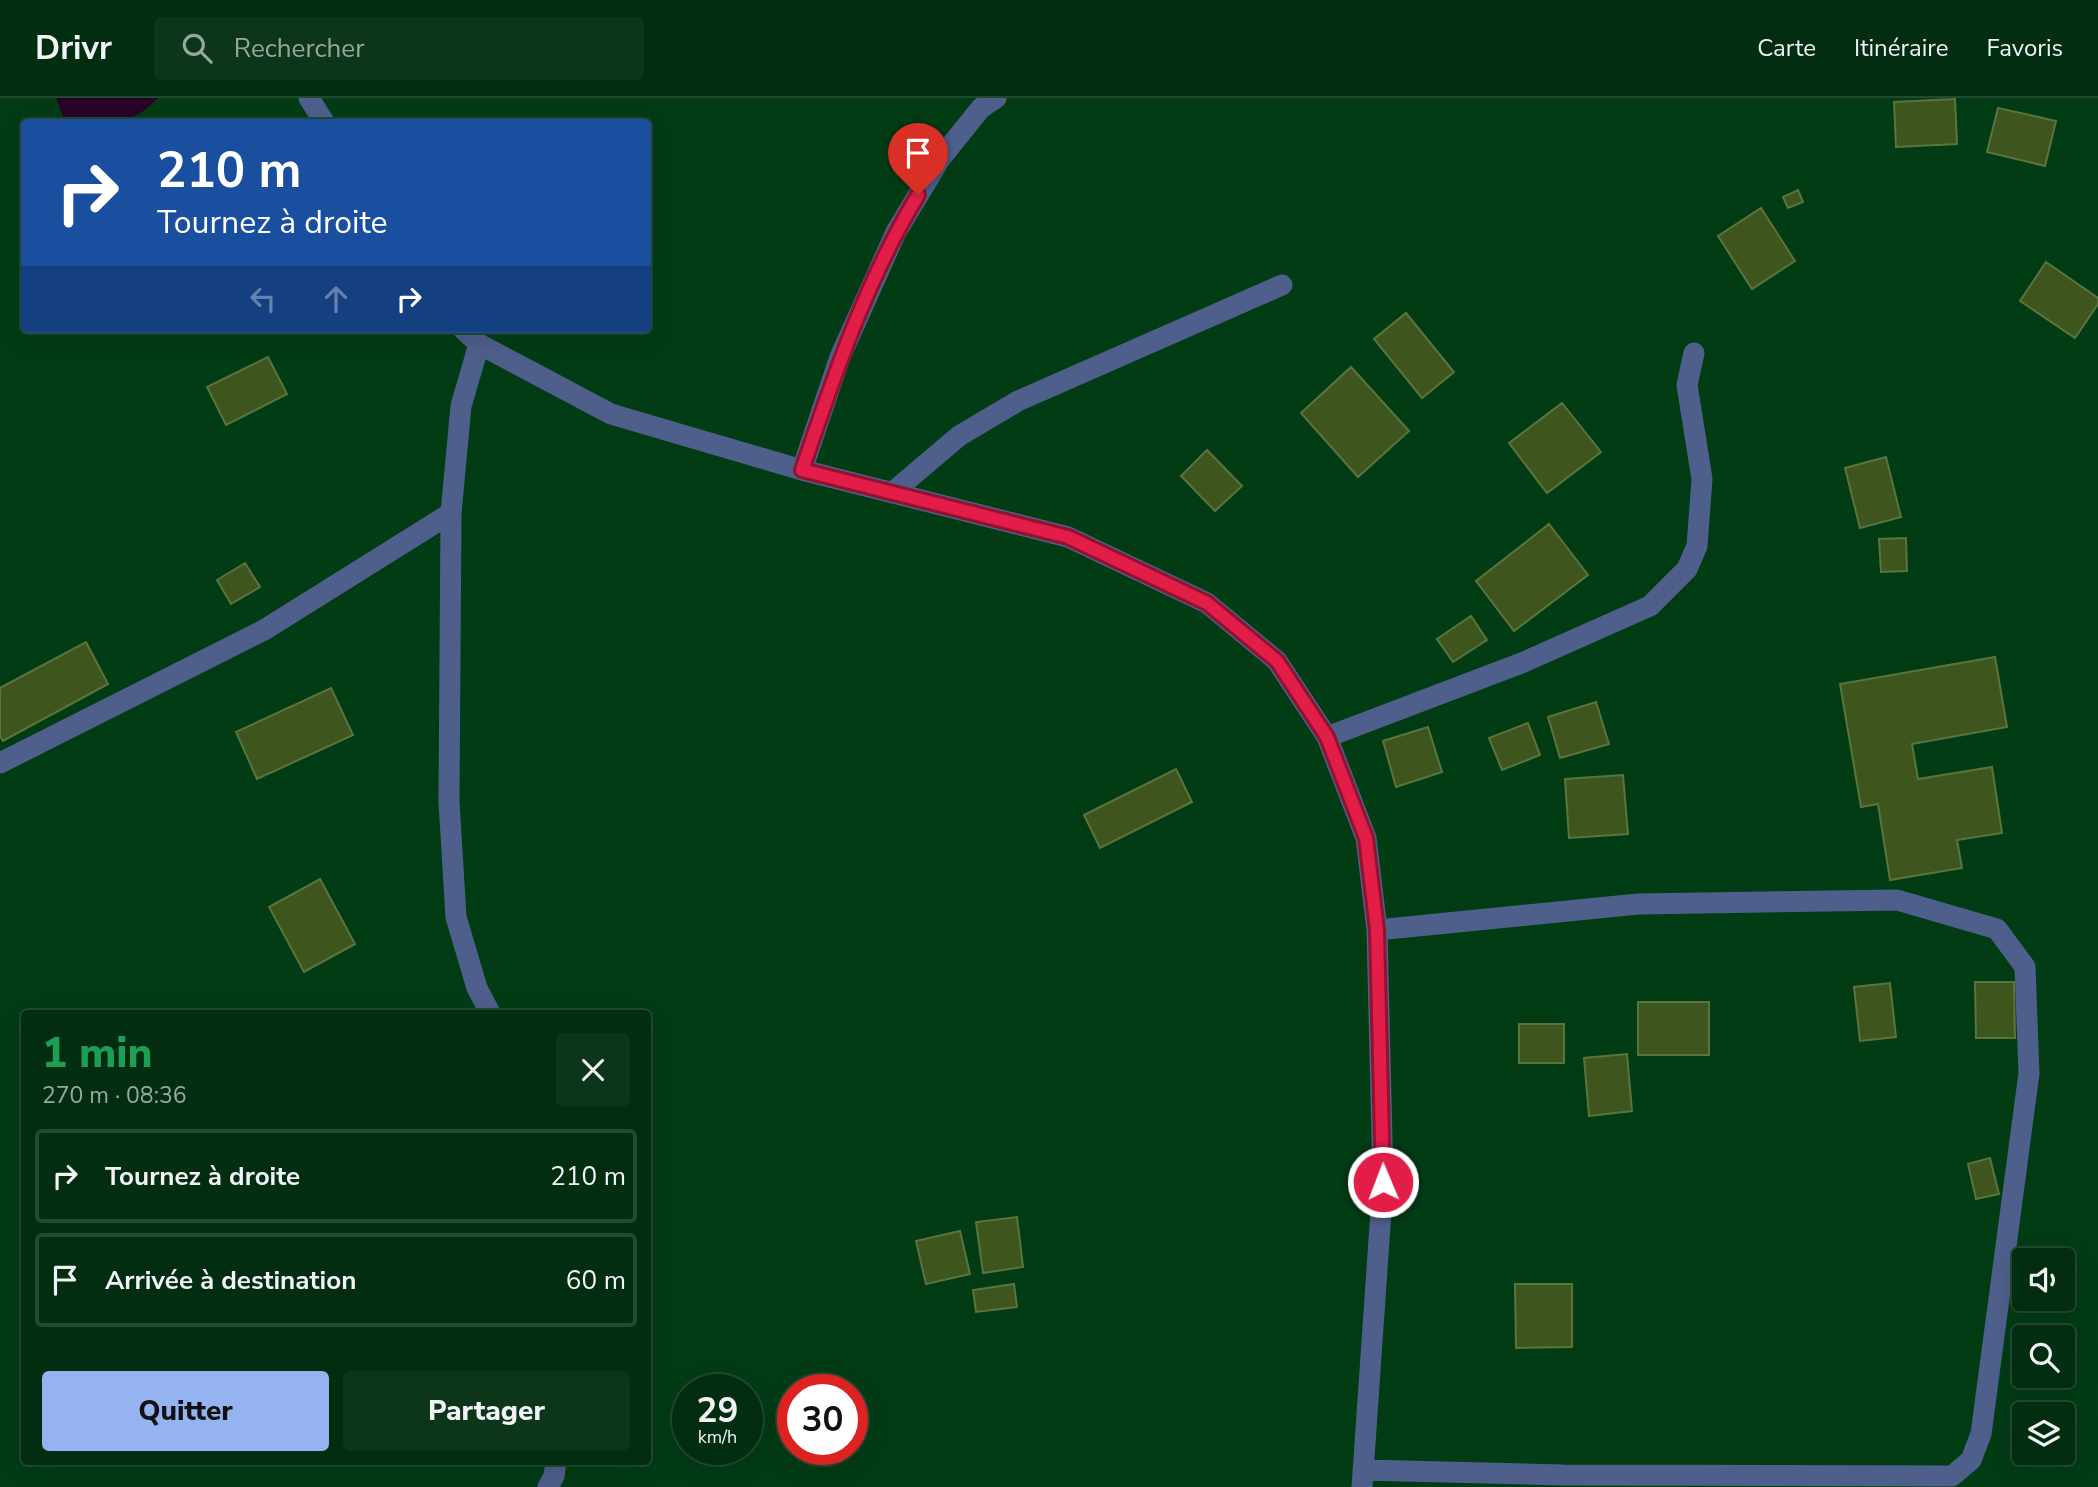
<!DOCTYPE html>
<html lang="fr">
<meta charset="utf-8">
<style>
:root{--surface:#022d10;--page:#0c3519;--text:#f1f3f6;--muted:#96a89f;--line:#234930;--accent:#95b2f1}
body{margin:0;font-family:"Nunito Sans",sans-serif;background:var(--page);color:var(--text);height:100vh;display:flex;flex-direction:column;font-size:26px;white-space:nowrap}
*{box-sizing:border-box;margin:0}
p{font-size:23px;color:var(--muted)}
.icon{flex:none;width:38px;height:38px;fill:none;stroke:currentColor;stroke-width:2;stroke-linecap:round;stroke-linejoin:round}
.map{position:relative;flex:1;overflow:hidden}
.details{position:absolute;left:21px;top:912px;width:630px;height:455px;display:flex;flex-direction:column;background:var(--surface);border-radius:7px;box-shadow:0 7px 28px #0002,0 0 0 2px var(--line)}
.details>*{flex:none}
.hud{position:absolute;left:21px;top:21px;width:630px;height:214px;border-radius:7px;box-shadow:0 7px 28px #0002,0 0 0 2px var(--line);background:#1a4fa0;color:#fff;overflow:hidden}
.controls{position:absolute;left:2012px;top:1150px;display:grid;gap:14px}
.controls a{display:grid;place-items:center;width:63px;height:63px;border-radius:7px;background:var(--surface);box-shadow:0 7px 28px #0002,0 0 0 2px var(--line);font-size:35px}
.speed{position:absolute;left:672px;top:1276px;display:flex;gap:14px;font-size:35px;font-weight:700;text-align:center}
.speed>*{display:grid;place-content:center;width:91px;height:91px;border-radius:50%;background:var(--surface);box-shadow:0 7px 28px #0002,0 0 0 2px var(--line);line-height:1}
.speed small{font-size:18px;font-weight:400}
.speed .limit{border:10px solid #d22;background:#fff;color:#111}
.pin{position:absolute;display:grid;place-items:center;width:60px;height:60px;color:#fff;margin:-72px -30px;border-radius:50% 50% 50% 0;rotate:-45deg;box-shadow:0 0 7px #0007}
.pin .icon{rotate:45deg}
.me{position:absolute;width:77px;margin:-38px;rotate:359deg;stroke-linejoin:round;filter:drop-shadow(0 0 5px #0008)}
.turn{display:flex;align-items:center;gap:24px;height:147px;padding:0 21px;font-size:32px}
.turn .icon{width:91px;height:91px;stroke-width:2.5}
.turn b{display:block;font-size:49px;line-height:60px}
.lanes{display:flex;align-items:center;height:66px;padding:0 21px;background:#0003;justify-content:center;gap:35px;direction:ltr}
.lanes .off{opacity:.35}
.round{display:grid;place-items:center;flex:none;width:74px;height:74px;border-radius:7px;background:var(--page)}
.summary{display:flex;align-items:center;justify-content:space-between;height:119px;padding:0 21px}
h1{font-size:42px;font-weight:800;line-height:52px;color:#1e9e55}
.button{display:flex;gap:14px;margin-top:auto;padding:14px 21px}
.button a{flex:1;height:80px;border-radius:7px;background:var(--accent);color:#111;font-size:28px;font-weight:800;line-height:80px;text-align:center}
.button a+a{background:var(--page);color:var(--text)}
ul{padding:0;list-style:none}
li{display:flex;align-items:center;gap:21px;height:94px;margin:0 14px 10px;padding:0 7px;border:4px solid var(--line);border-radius:7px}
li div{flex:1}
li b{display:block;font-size:26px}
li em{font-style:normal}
header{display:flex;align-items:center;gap:42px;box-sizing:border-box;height:98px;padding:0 35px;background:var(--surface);border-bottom:2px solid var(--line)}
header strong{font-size:33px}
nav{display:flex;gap:38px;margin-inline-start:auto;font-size:24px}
.search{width:490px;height:63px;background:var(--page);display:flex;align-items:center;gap:18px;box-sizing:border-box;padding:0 24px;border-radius:7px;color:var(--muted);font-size:26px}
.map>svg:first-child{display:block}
.water{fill:#290229}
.building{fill:#3e561e;stroke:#5b743d;stroke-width:2}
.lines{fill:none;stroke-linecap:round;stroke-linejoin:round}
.minor{stroke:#4f5f8c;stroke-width:21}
.route-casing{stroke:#92132f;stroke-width:18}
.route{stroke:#e11d48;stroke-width:12}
</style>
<header>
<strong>Drivr</strong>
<div class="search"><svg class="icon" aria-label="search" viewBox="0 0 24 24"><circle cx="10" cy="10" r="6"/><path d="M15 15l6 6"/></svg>Rechercher</div>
<nav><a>Carte</a><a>Itinéraire</a><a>Favoris</a></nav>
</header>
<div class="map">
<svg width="2098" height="1389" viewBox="0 0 2098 1389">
<rect width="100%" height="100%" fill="#023c15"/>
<path class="water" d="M56,0H158C126,33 107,24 65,24Z"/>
<path class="building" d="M1955,1L1957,46L1896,49L1894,4Z
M1998,10L2056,23L2045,68L1987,54Z
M1798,92L1803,104L1788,110L1783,99Z
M1761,110L1795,163L1752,191L1718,138Z
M2046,164L2098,200V206L2075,240L2020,203Z
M1406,215L1454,274L1422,300L1374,241Z
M268,259L287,296L226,327L207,289Z
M1351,269L1409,333L1358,379L1301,315Z
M1562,305L1601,354L1547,395L1509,345Z
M1207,352L1242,388L1215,413L1181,378Z
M1886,359L1901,419L1860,430L1845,370Z
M1549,426L1588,477L1514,533L1476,483Z
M1906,440L1907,473L1881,474L1879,441Z
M245,465L260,489L231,506L217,482Z
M1471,518L1487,542L1453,564L1437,541Z
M86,544L108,586L3,643L0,638V590Z
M1995,559L2007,629L1912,646L1918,681L1992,669L2002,735L1957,742L1962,770L1890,782L1878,706L1861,709L1840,586Z
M331,590L353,637L257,681L236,634Z
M1596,604L1609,646L1560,660L1548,619Z
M1528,625L1540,657L1502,672L1489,640Z
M1428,629L1442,674L1396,689L1383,643Z
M1176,671L1192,704L1100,750L1084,717Z
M1623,677L1628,736L1569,740L1565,681Z
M320,781L355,846L304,874L269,809Z
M1975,884H2014L2015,940H1976Z
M1890,885L1896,939L1860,943L1854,889Z
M1638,904H1709V957H1638Z
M1519,926H1564V965H1519Z
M1627,956L1632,1013L1589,1018L1584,960Z
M1990,1060L1999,1096L1976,1101L1968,1066Z
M1017,1119L1023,1169L983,1175L976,1124Z
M960,1133L970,1176L926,1186L916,1143Z
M1014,1186L1017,1209L976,1214L973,1192Z
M1515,1186H1572V1249L1516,1250Z"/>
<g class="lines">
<path class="minor" d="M309,0L324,24
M463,231L479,246L611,316L802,372L1068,439L1207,505L1277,563L1327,639L1366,740L1377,832L1383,1084L1362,1389
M479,246L461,308L451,415L449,704L456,819L477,890L490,915
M802,372L840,259L896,134L940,61L981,10L996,0
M893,394L959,338L1018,303L1282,187
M1327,639L1524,564L1650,508L1687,471L1697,448L1702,381L1687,287L1694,255
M0,665L264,532L451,415
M1363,1372L1563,1377L1952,1378L1971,1362L1981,1336L2029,975L2025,869L1997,831L1897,802L1638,806L1377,832
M548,1389L554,1378L556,1363"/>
</g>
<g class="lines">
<defs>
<path id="route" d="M918,97C866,183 834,278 802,372L1068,439L1207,505L1277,563L1327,639L1366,740L1377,832L1383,1084"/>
</defs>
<use href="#route" class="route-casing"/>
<use href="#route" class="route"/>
</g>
</svg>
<div class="controls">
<a><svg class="icon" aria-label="sound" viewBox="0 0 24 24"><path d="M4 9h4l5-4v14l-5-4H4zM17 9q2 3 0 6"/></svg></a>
<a><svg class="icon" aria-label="search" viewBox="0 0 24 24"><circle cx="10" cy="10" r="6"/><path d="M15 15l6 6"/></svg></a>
<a><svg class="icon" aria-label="layers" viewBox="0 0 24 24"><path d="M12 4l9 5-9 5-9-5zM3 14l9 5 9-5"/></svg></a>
</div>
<div class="speed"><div>29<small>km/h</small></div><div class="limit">30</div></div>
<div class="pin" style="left:918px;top:97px;background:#d93025"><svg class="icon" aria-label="arrive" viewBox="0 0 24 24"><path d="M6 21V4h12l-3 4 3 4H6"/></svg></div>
<svg class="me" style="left:1383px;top:1084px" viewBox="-20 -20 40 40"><circle r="17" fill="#e11d48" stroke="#fff" stroke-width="3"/><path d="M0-11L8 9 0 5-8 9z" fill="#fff"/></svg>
<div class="hud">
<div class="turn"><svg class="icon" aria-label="right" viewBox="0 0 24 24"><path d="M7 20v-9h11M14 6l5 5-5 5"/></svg><div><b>210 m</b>Tournez à droite</div></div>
<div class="lanes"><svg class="icon off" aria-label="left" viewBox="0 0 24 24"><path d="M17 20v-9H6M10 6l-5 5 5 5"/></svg><svg class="icon off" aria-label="ahead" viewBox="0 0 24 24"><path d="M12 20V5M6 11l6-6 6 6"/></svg><svg class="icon" aria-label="right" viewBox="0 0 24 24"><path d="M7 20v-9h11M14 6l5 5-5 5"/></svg></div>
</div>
<section class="details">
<div class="summary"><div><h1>1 min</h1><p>270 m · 08:36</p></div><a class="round"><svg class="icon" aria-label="close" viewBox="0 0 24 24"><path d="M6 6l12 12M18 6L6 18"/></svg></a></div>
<ul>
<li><svg class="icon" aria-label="right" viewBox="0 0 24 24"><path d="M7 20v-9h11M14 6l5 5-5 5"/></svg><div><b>Tournez à droite</b></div><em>210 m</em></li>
<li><svg class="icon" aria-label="arrive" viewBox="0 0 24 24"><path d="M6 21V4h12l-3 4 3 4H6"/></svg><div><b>Arrivée à destination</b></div><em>60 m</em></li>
</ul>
<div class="button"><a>Quitter</a><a>Partager</a></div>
</section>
</div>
